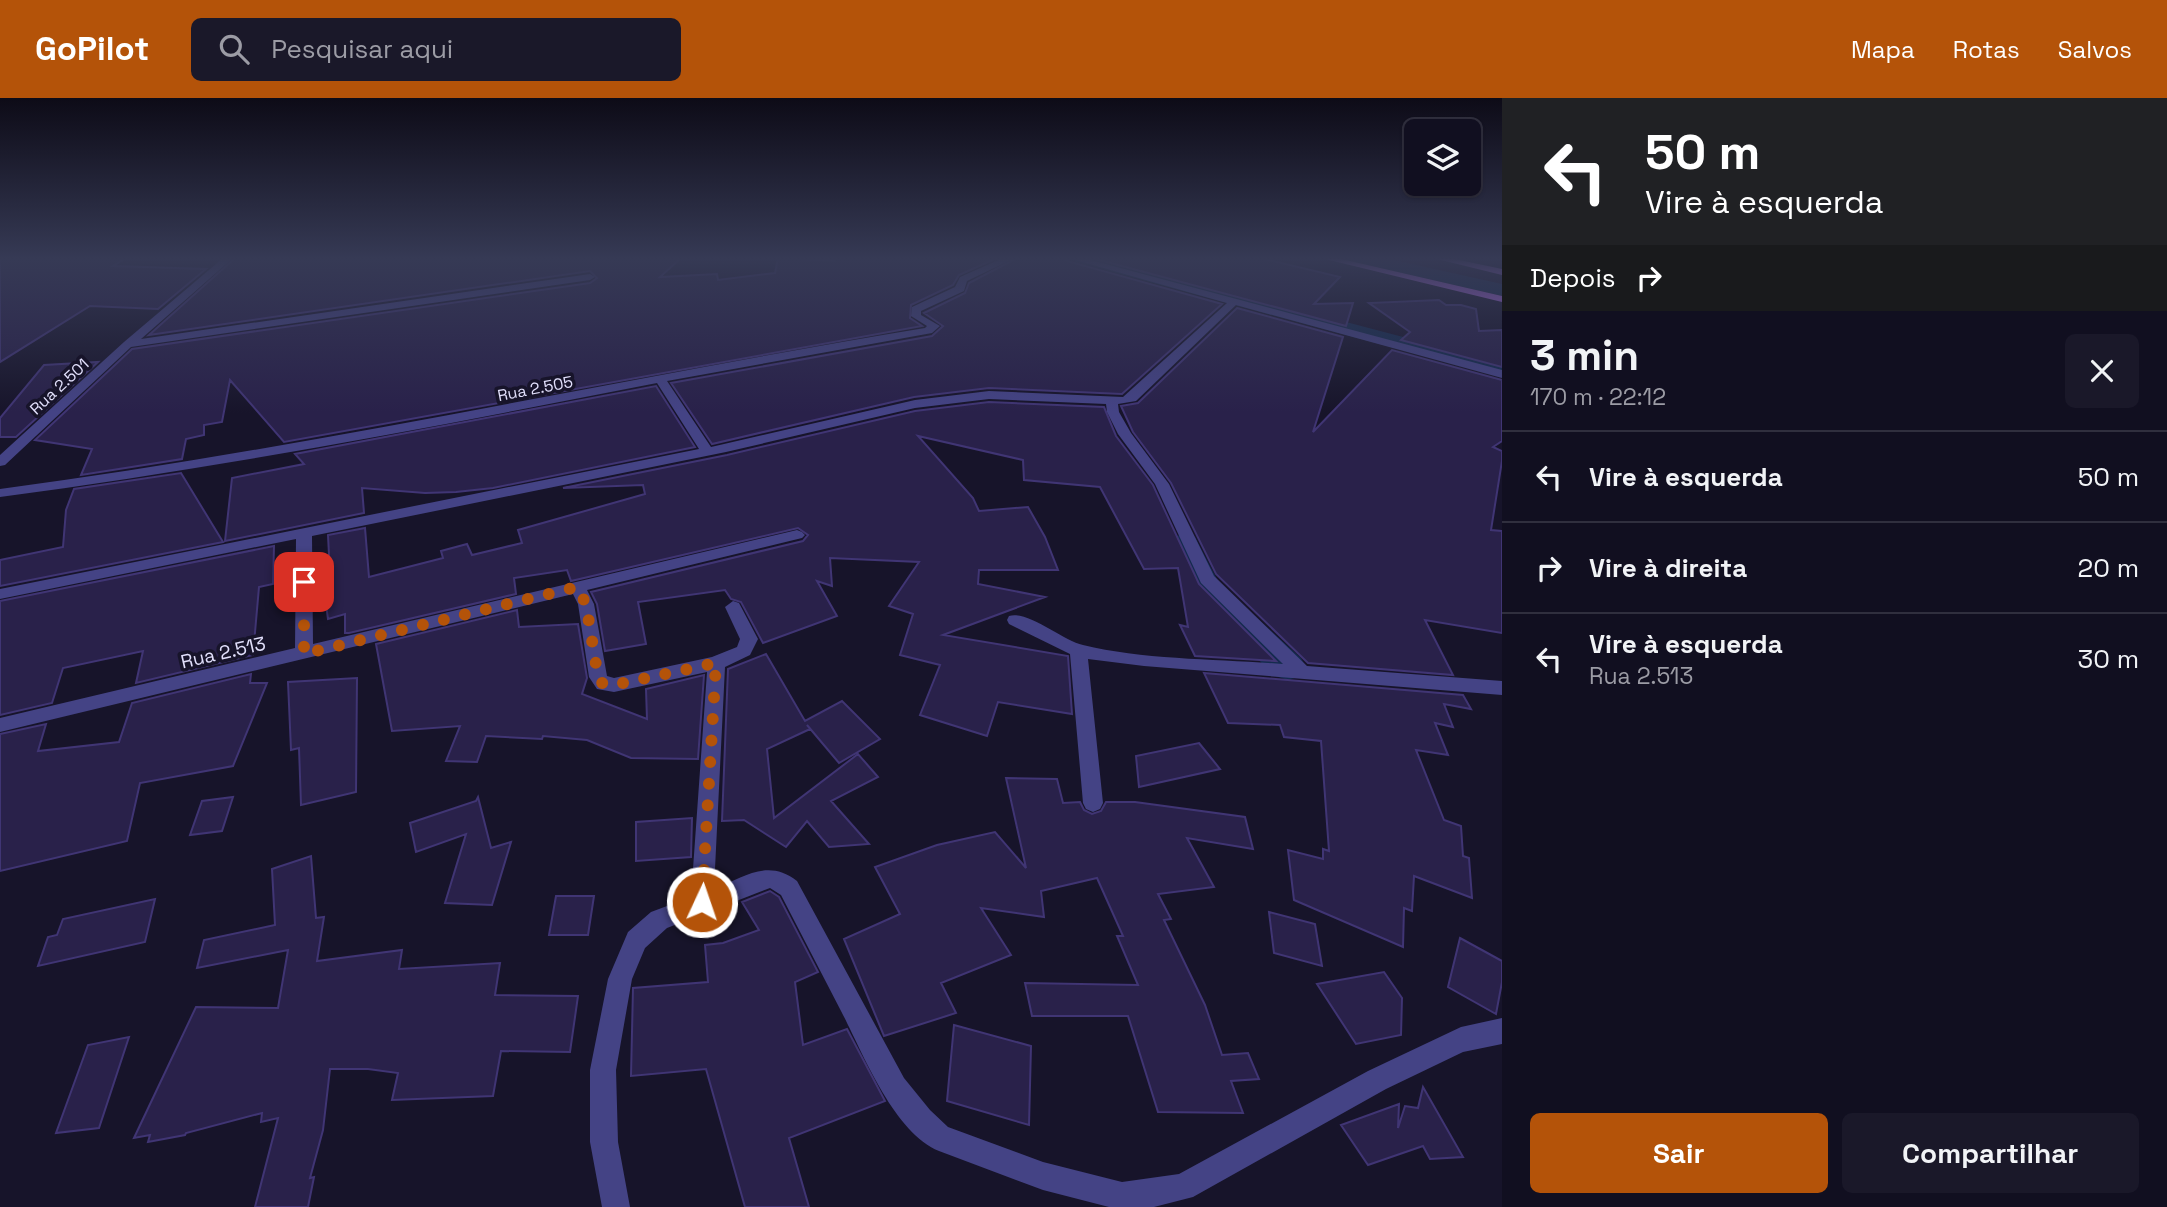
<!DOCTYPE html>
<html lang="pt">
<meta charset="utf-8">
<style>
:root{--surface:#110f20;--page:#1a1829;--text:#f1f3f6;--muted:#9c9ca5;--line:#302f3e;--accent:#b45309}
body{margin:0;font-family:"Space Grotesk",sans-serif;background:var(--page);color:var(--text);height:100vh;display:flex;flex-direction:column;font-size:26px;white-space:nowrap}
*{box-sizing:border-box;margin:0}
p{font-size:23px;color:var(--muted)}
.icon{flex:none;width:38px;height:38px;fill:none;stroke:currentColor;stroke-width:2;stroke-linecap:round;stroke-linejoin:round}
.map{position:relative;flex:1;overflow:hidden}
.side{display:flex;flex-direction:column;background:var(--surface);width:665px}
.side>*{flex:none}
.banner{background:#202124;color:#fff;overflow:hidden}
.tools{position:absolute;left:1404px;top:21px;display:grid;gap:14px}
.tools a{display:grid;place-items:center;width:77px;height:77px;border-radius:10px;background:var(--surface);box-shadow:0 2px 5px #0004,0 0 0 2px var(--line);font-size:35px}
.pin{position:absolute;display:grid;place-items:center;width:60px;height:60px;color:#fff;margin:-30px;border-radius:14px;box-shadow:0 4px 10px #0006}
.me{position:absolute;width:77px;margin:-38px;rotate:3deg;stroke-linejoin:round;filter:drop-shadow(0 0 5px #0008)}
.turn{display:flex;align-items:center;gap:24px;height:147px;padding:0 28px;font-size:32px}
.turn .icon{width:91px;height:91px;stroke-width:2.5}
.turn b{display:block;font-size:49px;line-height:60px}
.then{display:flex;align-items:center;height:66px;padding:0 28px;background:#0003;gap:14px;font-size:26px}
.round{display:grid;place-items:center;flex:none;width:74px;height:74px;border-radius:10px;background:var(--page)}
.summary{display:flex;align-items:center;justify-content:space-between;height:119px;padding:0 28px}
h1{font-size:42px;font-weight:600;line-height:52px}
.action{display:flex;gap:14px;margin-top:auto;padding:14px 28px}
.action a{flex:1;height:80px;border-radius:10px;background:var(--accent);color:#fff;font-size:28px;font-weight:600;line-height:80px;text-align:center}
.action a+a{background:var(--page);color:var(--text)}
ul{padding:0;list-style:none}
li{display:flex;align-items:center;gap:21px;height:91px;padding:0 28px;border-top:2px solid var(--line)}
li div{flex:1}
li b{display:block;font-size:26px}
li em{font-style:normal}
header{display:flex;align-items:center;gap:42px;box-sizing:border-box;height:98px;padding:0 35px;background:var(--accent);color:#fff}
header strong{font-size:33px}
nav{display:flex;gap:38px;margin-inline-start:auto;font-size:24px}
.search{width:490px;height:63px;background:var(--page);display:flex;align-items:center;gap:18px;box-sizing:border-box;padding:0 24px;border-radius:10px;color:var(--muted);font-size:26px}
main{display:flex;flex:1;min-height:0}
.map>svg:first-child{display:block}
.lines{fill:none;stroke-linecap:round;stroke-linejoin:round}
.canal{fill:#142b4e;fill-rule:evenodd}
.building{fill:#29214a;stroke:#403574;stroke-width:2}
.minor{fill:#444385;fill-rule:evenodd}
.major{fill:#c070f3;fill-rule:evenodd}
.route{stroke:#b45309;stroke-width:12;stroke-dasharray:0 21.6}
.labels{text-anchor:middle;stroke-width:7;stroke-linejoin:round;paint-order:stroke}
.far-street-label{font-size:16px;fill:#e2e0fc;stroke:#17142a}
.street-label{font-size:19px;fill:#e2e0fc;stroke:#17142a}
</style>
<header>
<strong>GoPilot</strong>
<div class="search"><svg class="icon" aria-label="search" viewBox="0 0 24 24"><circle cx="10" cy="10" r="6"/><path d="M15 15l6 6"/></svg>Pesquisar aqui</div>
<nav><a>Mapa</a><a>Rotas</a><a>Salvos</a></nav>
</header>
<main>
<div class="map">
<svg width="1502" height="1109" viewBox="0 0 1502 1109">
<rect width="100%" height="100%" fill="#17142a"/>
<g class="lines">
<path class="canal" d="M1073,160H1103L1502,265V279L1075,164Z
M1352,160H1385L1502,186V198L1354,164Z
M1184,436L1195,439L1220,487L1301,560L1306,569L1301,578L1288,582L1275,578L1196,501L1169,446L1173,439Z"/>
</g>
<path class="building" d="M0,160H126L113,168L206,171L158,211L90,208L0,264Z
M235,160H681L660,179L717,176L718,182L775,175L778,160L834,163L832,160H997L959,177L953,187L911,207L910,220L922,228L284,344L230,282L222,324L204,327V337L186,341L182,361L81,377L92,351L35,342L132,251L590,185L597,180L590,173L149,237Z
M1017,160H1065L1067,163L1222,206L1122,296L989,290L914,299L712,346L671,285L932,238L943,228L924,215L965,195L969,185Z
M1092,160H1261L1340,179L1314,206L1353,205L1346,228Z
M1439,202L1446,207H1461L1476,211L1479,233L1502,232V269L1401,242L1410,234L1369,205Z
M1237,210L1343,239L1313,334L1392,252L1502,282V343L1493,349L1502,353V363L1491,432L1502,433V535L1425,522L1453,577L1308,565L1216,476L1171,385L1133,334L1121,308L1138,305Z
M98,264L16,339H0V320L44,267Z
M656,288L695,349L493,390L456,394L425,395L362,390L364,415L225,443L232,380L304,366L295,356Z
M989,304L1104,309L1116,338L1153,387L1199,486L1276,563L1195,558L1180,527L1188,529L1178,470L1144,471L1100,389L1024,382L1023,362L918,338L973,400L979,413L1028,409L1045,439L1058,472H979L978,486L1045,499L943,537L1068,558L1072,616L998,604L987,638L920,617L940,567L900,557L913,516L889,508L919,464L830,460L832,488L817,483L837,518L763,545L741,504L731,501L725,492L638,504L646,546L605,553L597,506L591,494L803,443L808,437L798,430L571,483L567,472L514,480L516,496L349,535H345V516L328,521L322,479L330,477L328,437L365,430L369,479L443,460L441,453L467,446L472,457L522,445L518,432L645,396L643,387L563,390L727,357L915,313Z
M181,375L223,444L0,488V462L63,449L66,412L74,391Z
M274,448L273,486L259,489L253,557L136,585L143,553L63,570L52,605L0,617V503Z
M517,512L519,529L578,526L587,580L582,596L647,621L646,591L704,577L698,661L631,660L587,642L543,638L542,641L486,638L477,664L446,663L460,628L392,633L376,546Z
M766,556L805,623L842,603L880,641L839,665L807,627L810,631L767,651L774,720L858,656L878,679L831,703L869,746L829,749L807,723L786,749L744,722L722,723L728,571Z
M1204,575L1463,597L1471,611L1444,606L1453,629L1435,625L1448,657L1416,652L1444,722L1461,728L1463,758L1469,760L1472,800L1414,778L1412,813L1404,810L1403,849L1294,802L1288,752L1323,761V751L1329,753L1321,643L1284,639L1280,627L1228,625Z
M251,576L250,585H267L233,668L140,685L127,743L0,773V636L46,626L38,653L119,644L132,605Z
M357,580L356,694L301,707L299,650L291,652L288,584Z
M1199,645L1220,671L1139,689L1136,658Z
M1006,680L1057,681L1063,705L1080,704L1084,712L1092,716L1101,713L1106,704H1135L1245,719L1253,751L1187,740L1214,789L1158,796L1171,821L1164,822L1205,907L1222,957L1248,955L1259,981L1231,983L1243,1015L1158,1014L1128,918H1032L1025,885L1138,887L1117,838H1123L1097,780L1041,793L1044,819L981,810L1011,857L941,885L956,915L884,938L844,841L900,816L875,769L937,747L995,734L1026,770Z
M233,699L222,733L190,737L202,703Z
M478,699L491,750L511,744L492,807L445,805L466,736L416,754L410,725L476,703Z
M692,720L691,759L636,763V724Z
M311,758L316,820L324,819L317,863L402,852L399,871L500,865L495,897L578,898L570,954L501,953L493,998L392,1002L398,975L368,971H330L323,1032L310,1080L314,1079L308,1109H255L278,1020L261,1024L262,1015L186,1035L185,1037L148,1044L150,1037L134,1040L196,909L278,910L288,852L197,870L204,842L275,827L272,771Z
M770,793L779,799L818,874L795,884L803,947L847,931L885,1003L789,1040L809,1109H745L706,971L631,978L633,890L708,884L705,847L723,845L759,832L742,804Z
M556,798H594L588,837H549Z
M155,801L145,844L38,868L48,839L57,837L63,821Z
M1269,814L1315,826L1322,868L1274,855Z
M1460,840L1502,863V884L1496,916L1448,889Z
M1384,874L1402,900L1401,937L1356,946L1317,886Z
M954,927L1031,948L1029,1027L947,1003Z
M129,939L99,1030L56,1035L88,947Z
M1423,989L1463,1059L1430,1061L1423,1048L1368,1067L1341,1027L1399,1006L1398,1030L1405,1008L1418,1010Z"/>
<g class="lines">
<path class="minor" d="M223,160H233L141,241L590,176L595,179L590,182L131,249L5,367L0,368V357L124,244Z
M1003,160H1015L967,183L964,193L921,213V217L940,228L932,235L667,283L711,349L915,302L989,293L1123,299L1227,205L1068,160H1083L1502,272V280L1236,207L1136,303L1118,306L1119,314L1131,335L1169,386L1214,478L1307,568L1502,583V597L1144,568L1088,561L1103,705L1100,711L1093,714L1086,711L1083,705L1070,556L1009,526L1007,522L1009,518C1028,512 1063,543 1083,547C1144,562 1220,561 1283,566L1201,485L1155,386L1118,336L1107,314L1106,306L989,301L915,310L726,354L312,438L313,546L797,432L802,434L805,437L802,440L587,492L594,506L607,578L614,580L712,559L737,549L740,541L725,509L733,503L739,505L758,541L750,557L725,569L714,791C744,779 768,760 797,783L904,980L930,1012L948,1029L1043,1064L1122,1084L1179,1076L1368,973L1461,929L1502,920V946L1463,954L1386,991L1193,1099L1154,1109H1109L1043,1092L939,1053C893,1034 863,955 841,913C821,874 801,836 781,797L770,790L667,830L645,850L632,881L616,972L618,1044L630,1109H602L590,1044V972L608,881L628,834L651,814L691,799L707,574L614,594L597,591L589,579L578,506L573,496L0,634V620L295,550L296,441L0,501V491L699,351L657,285C439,328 220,370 0,399V391C310,350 616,281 925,230L927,228L911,218L912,209L955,189L960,179Z"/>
<path class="major" d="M1321,160H1337L1502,198V204Z
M1433,160H1450L1502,171V177Z"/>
</g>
<linearGradient id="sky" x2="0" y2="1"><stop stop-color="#0d0b17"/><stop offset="0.51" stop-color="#363a55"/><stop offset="1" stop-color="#363a55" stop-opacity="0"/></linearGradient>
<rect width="1502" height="315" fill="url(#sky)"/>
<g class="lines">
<path class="route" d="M304,484V556L577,489L586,506L598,579L603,586L614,587L716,565L702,804"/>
</g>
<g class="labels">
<g class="far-street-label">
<text transform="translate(59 288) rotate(-43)" y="6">Rua 2.501</text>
<text transform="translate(535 290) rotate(-11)" y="6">Rua 2.505</text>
</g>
<g class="street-label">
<text transform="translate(223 554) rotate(-13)" y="7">Rua 2.513</text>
</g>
</g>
</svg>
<div class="tools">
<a><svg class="icon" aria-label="layers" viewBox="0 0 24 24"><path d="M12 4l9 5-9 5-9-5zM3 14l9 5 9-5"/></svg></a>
</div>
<div class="pin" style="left:304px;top:484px;background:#d93025"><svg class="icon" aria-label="arrive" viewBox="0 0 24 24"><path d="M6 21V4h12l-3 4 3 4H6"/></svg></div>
<svg class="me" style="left:702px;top:804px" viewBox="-20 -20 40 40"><circle r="17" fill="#b45309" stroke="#fff" stroke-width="3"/><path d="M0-11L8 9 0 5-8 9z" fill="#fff"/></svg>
</div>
<section class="side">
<div class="banner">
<div class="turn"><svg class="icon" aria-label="left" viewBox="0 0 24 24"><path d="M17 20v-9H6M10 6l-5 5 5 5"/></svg><div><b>50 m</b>Vire à esquerda</div></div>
<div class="then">Depois<svg class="icon" aria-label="right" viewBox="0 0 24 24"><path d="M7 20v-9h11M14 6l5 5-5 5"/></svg></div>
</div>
<div class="summary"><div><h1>3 min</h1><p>170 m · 22:12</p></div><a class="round"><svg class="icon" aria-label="close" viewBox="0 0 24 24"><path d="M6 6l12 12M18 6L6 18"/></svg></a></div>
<ul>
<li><svg class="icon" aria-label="left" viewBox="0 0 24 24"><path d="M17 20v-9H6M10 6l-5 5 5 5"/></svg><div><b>Vire à esquerda</b></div><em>50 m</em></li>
<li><svg class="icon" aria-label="right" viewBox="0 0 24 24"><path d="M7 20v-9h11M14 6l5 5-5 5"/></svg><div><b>Vire à direita</b></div><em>20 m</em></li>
<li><svg class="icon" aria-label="left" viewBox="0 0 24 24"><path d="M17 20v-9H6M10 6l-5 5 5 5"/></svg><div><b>Vire à esquerda</b><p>Rua 2.513</p></div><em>30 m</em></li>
</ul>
<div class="action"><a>Sair</a><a>Compartilhar</a></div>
</section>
</main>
